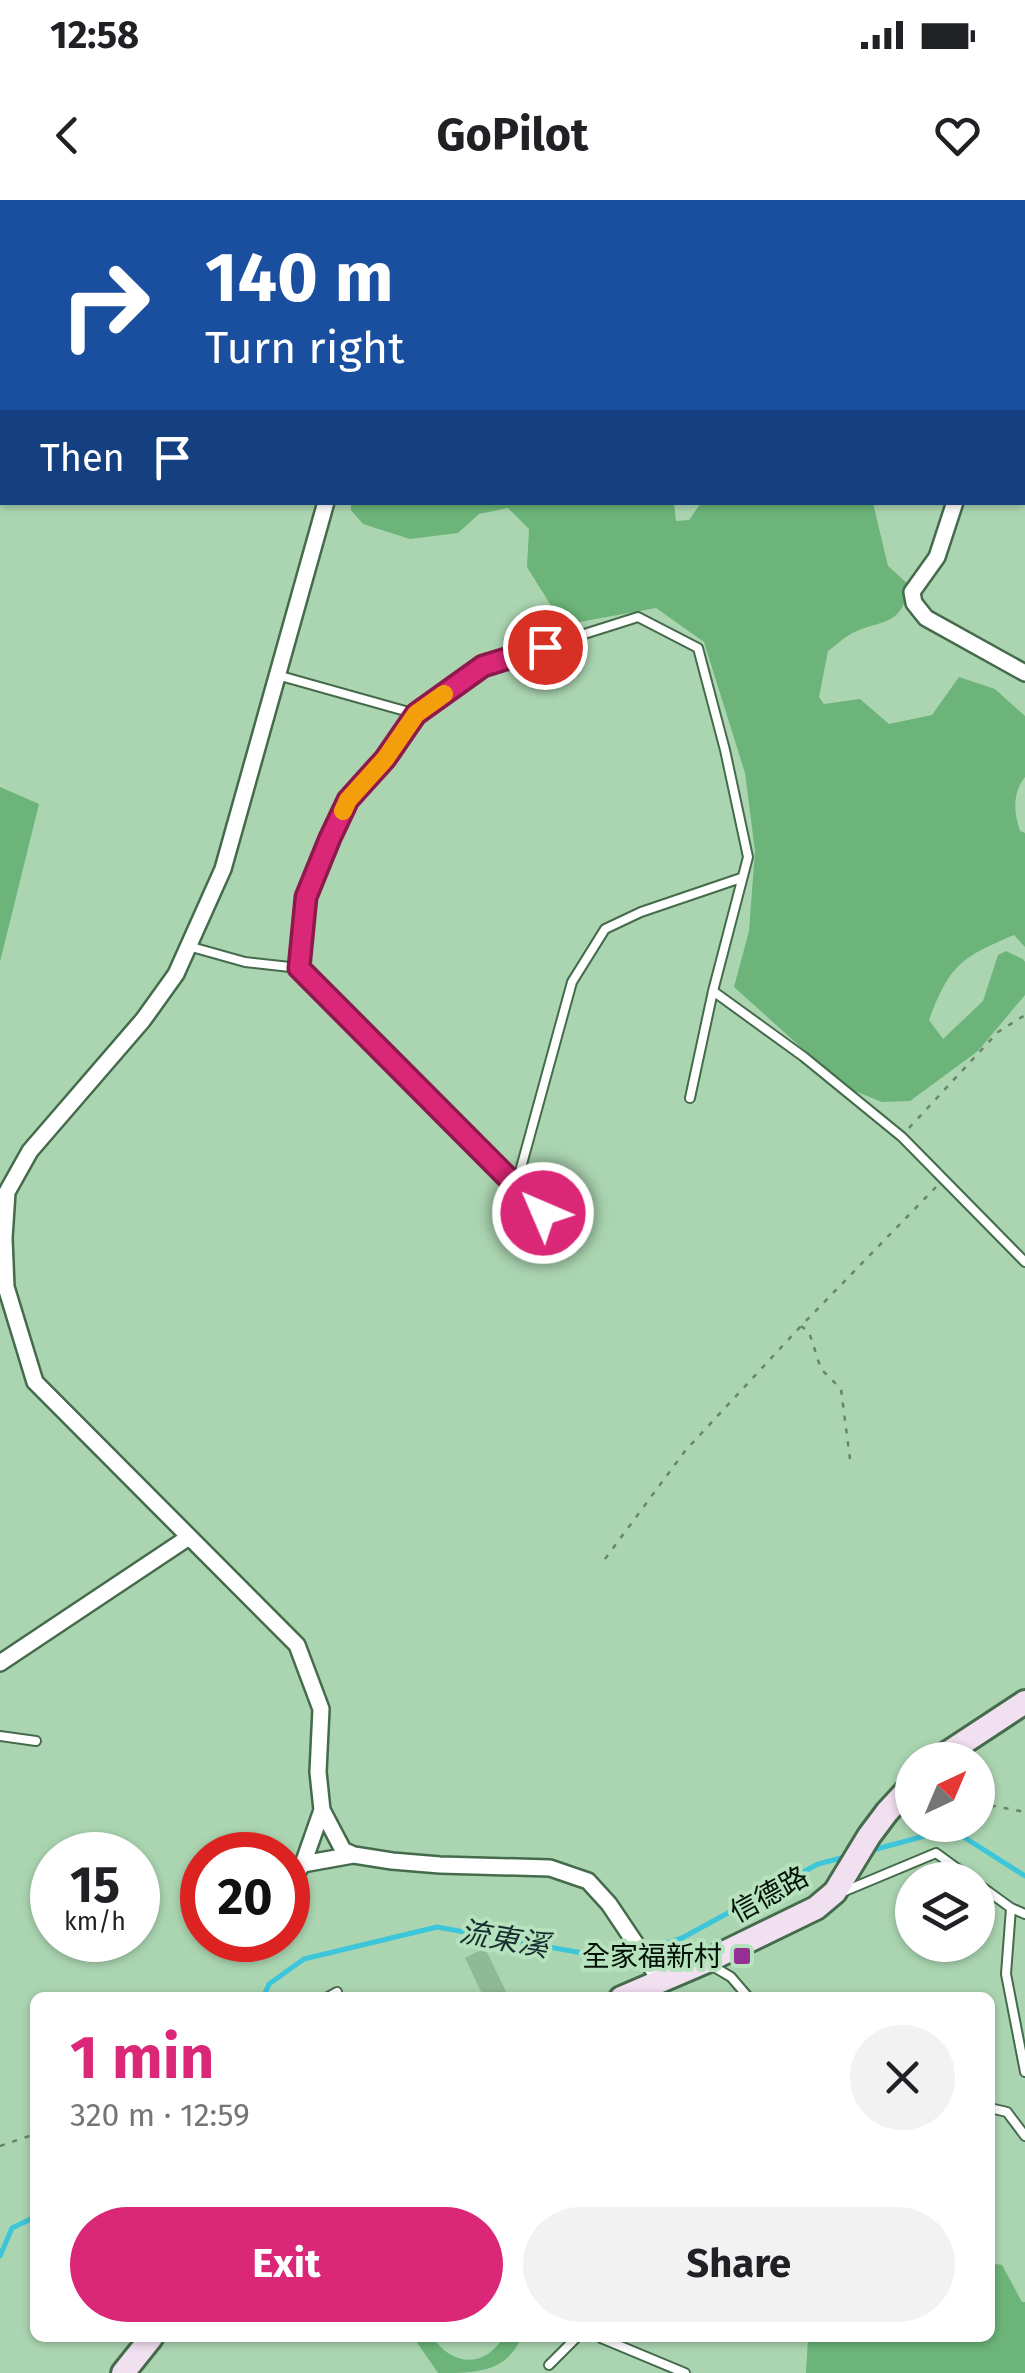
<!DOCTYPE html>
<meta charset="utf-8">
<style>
:root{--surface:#fff;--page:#f2f2f2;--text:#202124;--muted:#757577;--accent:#db2777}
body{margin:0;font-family:"Fira Sans","Noto Sans TC",sans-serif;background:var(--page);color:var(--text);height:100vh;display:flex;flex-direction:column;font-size:38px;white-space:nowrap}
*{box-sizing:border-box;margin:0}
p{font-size:32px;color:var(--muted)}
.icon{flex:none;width:55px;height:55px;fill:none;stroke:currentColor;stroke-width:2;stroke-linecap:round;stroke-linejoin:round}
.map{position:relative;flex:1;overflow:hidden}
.panel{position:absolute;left:30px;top:1792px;width:965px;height:350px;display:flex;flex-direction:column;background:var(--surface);border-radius:15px;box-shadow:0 2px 8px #0004}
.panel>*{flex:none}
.guide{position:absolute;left:0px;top:0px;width:1025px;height:305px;box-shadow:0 2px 8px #0004;background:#1a4fa0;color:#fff;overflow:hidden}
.needle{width:65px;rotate:44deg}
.fabs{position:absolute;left:895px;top:1542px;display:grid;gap:20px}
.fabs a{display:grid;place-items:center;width:100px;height:100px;border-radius:50%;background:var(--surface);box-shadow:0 2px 8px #0004;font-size:50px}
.speed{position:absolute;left:30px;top:1632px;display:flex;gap:20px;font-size:50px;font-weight:700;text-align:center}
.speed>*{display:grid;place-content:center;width:130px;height:130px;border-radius:50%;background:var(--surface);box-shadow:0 2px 8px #0004;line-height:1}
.speed small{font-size:25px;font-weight:400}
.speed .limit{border:15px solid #d22;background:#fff;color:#111}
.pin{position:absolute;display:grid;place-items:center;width:85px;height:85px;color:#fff;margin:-42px;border:5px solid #fff;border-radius:50%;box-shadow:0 2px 10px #0007}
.me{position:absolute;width:110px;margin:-55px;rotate:315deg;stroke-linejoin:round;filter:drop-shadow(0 0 8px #0008)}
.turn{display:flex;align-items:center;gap:35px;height:210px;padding:0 40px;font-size:45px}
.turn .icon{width:130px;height:130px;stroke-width:2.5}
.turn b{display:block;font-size:70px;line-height:85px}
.then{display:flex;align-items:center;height:95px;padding:0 40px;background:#0003;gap:20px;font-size:38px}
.round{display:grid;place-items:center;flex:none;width:105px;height:105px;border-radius:52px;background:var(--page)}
.overview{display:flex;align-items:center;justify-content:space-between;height:170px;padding:0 40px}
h1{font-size:60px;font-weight:700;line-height:75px;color:var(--accent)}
.cta{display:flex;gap:20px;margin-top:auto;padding:20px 40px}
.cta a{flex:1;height:115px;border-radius:60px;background:var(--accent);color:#fff;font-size:40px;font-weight:700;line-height:115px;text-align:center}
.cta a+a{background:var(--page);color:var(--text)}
.status{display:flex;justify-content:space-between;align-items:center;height:70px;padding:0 50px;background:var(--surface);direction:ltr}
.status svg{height:28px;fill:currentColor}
header{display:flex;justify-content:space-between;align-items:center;height:130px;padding:0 40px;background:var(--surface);font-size:45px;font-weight:700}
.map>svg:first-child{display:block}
.green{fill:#6cb479}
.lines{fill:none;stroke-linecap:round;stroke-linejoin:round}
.stream{stroke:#3dc5d9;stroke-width:5}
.building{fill:#90ba96}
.lane-casing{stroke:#446b4b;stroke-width:12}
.street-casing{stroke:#446b4b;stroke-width:20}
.secondary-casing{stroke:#446b4b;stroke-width:28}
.path{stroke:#67856b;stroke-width:2.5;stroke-dasharray:5 8;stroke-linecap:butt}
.lane{stroke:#fff;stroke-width:8}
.street{stroke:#fff;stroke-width:15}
.secondary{stroke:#f1e0f0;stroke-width:22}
.route-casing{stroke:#8e194d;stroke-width:25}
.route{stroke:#db2777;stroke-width:18}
.slow{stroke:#f59e0b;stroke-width:18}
.poi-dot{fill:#973094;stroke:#b7e2be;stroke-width:4}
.labels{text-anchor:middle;stroke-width:8;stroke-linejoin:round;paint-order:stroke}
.street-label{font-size:28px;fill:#020f04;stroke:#b7e2be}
.poi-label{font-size:28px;fill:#020f04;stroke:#b7e2be;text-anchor:end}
.water-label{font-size:30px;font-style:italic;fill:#182f32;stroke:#b7e2be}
</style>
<div class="status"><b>12:58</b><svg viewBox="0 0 49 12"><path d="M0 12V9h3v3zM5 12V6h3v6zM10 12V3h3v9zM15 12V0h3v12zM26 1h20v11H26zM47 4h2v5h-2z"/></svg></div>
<header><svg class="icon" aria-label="back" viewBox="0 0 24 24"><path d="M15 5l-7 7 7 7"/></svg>GoPilot<svg class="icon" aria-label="heart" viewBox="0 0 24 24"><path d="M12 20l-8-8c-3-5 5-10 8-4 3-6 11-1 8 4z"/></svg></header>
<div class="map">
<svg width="1025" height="2173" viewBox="0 0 1025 2173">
<rect width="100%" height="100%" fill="#abd5b1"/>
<path class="green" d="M351,303H674L676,321L689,320L701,303H873L888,366L909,385C902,430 879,418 849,435C842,439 835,446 828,451L819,497L824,504L860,499L889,524L932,515L959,477L995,489L1025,516V577C1012,593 1014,613 1020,631L1025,633V747L1014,735C960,758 950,765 929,820L943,839L983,801L998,755L1006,751L1023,759L1025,762V795L978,851L910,901L882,902L845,887L734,787L749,731L755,651L745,573L704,442L656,408L563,425L527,367L529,329L508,308L479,314L458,333L410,339L363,324L351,310Z
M0,587L39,604L0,762Z
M990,2063L1002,2065L1022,2102H1025V2173H806L808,2138H990Z
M414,2138H433C453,2166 484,2168 503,2138H521C506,2173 475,2173 438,2173Z"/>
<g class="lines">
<path class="stream" d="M262,2V0
M0,90H2
M869,1651L951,1629L1025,1676
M263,1798L269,1784L304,1759L437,1727L616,1759L682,1738L818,1664L849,1656
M0,2056L12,2028L35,2017"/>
</g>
<path class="building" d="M485,1748L509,1798H484L465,1758Z"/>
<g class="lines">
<defs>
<path id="lane" d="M277,475L416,514
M188,746L245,762L299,768L306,697L330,637L348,600L385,559L416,514L483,466L638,417L698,448L725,550L748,657L713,791L690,898
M299,768L543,1013
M713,791L804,857L902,937L1025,1062
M516,986L572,782L605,729L641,712L741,678
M0,1536L36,1541
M978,1684L1011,1708L1025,1714
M845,1691L936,1653L973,1680
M1011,1708L1006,1774L1025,1872
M709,1764L731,1777L749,1798
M326,1798L337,1792
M990,1908L1007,1912L1025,1936
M601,2138L685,2173
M549,2165L576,2138"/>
<path id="street" d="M418,2L419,0
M930,2L931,0
M0,175L2,177
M1022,266L1025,267
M326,302L223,669L176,774L143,820L30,951L7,992L4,1038L6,1087L35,1182L297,1445L321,1509L318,1572L322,1610L343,1650L354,1655L392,1661L440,1665L550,1668L588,1681L609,1704L660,1780
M955,302L937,357L912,392L914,403L926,418L1025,473
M0,1463L189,1337
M303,1664L353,1655
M288,1684L303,1664L322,1610"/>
<path id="secondary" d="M937,1560L1025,1502
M621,1798L705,1762L816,1708L835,1692L869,1636L887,1612L912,1585
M123,2173L151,2138"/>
</defs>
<use href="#lane" class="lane-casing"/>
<use href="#street" class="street-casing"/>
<use href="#secondary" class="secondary-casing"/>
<path class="path" d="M510,0V2
M1022,214L1025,211
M909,928L998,832L1025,815
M801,1126L809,1132L821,1169L841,1189L850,1259
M605,1359L685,1251L801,1126L936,987
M978,1603L1025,1612
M0,1946L35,1934"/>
<use href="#lane" class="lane"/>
<use href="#street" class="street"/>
<use href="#secondary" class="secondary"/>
</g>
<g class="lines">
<defs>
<path id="route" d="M543,1013L299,768L306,697L330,638L348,600L385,559L416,514L483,466L545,447"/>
</defs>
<use href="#route" class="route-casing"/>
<use href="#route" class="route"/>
<path class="slow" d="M343,611L348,600L385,559L416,514L444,494"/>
</g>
<rect class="poi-dot" x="732" y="1746" width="20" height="20" rx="5"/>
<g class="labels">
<g class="street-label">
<text transform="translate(769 1694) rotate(-29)" y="10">信德路</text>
</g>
<g class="poi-label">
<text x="722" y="1766">全家福新村</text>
</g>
<g class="water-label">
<text transform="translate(504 1739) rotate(10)" y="10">流東溪</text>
</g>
</g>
</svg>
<div class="fabs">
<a><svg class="needle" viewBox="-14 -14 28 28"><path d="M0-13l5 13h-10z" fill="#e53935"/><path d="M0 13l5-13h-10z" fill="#757577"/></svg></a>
<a><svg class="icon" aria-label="layers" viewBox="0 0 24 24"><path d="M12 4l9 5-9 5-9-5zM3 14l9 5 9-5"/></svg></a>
</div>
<div class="speed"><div>15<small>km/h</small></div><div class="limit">20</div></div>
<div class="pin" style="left:545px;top:447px;background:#d93025"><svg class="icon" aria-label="arrive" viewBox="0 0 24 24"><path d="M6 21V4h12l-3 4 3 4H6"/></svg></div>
<svg class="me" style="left:543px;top:1013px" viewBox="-20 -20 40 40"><circle r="17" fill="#db2777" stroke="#fff" stroke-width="3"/><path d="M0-11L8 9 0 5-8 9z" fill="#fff"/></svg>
<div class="guide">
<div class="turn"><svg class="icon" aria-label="right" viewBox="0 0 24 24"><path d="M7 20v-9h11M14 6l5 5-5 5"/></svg><div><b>140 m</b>Turn right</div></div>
<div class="then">Then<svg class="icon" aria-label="arrive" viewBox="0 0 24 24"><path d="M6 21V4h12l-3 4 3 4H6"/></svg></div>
</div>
<section class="panel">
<div class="overview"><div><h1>1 min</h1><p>320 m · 12:59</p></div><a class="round"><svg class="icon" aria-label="close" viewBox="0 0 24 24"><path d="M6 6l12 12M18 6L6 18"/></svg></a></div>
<div class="cta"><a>Exit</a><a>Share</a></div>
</section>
</div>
